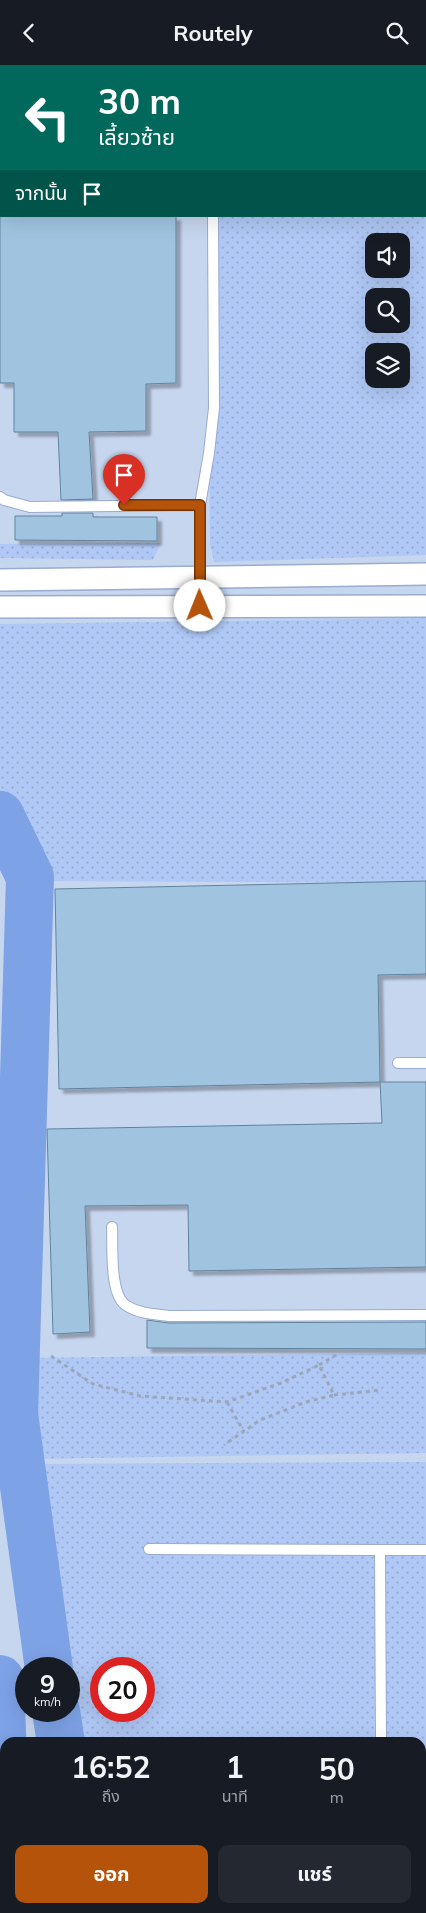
<!DOCTYPE html>
<html lang="th">
<meta charset="utf-8">
<style>
:root{--surface:#171b24;--page:#242831;--text:#f1f3f6;--muted:#9ea1a6;--accent:#b45309}
body{margin:0;font-family:Mulish,"Noto Sans Thai",sans-serif;background:var(--page);color:var(--text);height:100vh;display:flex;flex-direction:column;font-size:19px;white-space:nowrap}
*{box-sizing:border-box;margin:0}
p{font-size:16px;color:var(--muted)}
.icon{flex:none;width:28px;height:28px;fill:none;stroke:currentColor;stroke-width:2;stroke-linecap:round;stroke-linejoin:round}
.map{position:relative;flex:1;overflow:hidden}
.sheet{position:absolute;left:0px;top:1672px;width:426px;height:176px;display:flex;flex-direction:column;background:var(--surface);border-radius:15px 15px 0 0;box-shadow:0 5px 20px #0002}
.sheet>*{flex:none}
.hud{position:absolute;left:0px;top:0px;width:426px;height:152px;box-shadow:0 5px 20px #0002;background:#00695c;color:#fff;overflow:hidden}
.buttons{position:absolute;left:365px;top:168px;display:grid;gap:10px}
.buttons a{display:grid;place-items:center;width:45px;height:45px;border-radius:10px;background:var(--surface);box-shadow:0 5px 20px #0002;font-size:25px}
.speed{position:absolute;left:15px;top:1592px;display:flex;gap:10px;font-size:25px;font-weight:700;text-align:center}
.speed>*{display:grid;place-content:center;width:65px;height:65px;border-radius:50%;background:var(--surface);box-shadow:0 5px 20px #0002;line-height:1}
.speed small{font-size:12px;font-weight:400}
.speed .limit{border:8px solid #d22;background:#fff;color:#111}
.pin{position:absolute;display:grid;place-items:center;width:42px;height:42px;color:#fff;margin:-51px -21px;border-radius:50% 50% 50% 0;rotate:-45deg;box-shadow:0 0 5px #0007}
.pin .icon{rotate:45deg}
.me{position:absolute;width:55px;margin:-28px;rotate:359deg;stroke-linejoin:round;filter:drop-shadow(0 0 4px #0008)}
.turn{display:flex;align-items:center;gap:18px;height:105px;padding:0 15px;font-size:22px}
.turn .icon{width:65px;height:65px;stroke-width:2.5}
.turn b{display:block;font-size:35px;line-height:42px}
.then{display:flex;align-items:center;height:48px;padding:0 15px;background:#0003;gap:10px;font-size:19px}
.eta{display:flex;justify-content:space-evenly;align-items:center;height:85px;text-align:center}
.eta b{font-size:30px;font-weight:700;line-height:35px}
.action{display:flex;gap:10px;margin-top:auto;padding:10px 15px}
.action a{flex:1;height:58px;border-radius:10px;background:var(--accent);color:#fff;font-size:20px;font-weight:700;line-height:58px;text-align:center}
.action a+a{background:var(--page);color:var(--text)}
header{display:flex;justify-content:space-between;align-items:center;height:65px;padding:0 15px;background:var(--surface);font-size:22px;font-weight:700}
.map>svg:first-child{display:block}
.built{fill:#c7d6ef;fill-rule:evenodd}
.green{fill:url(#green-dots);fill-rule:evenodd}
.lines{fill:none;stroke-linecap:round;stroke-linejoin:round}
.river{stroke:#7da2e6;stroke-width:48}
.building{fill:#a0c4e0;stroke:#61839d;filter:url(#shadow)}
.service-casing{stroke:#98acd0;stroke-width:12}
.minor-casing{stroke:#98acd0;stroke-width:24}
.path{stroke:#9ba7ba;stroke-width:3;stroke-dasharray:4 4;stroke-linecap:butt}
.service{stroke:#fff;stroke-width:10}
.minor{stroke:#fff;stroke-width:21}
.route-casing{stroke:#753606;stroke-width:12}
.route{stroke:#b45309;stroke-width:9}
</style>
<header><svg class="icon" aria-label="back" viewBox="0 0 24 24"><path d="M15 5l-7 7 7 7"/></svg>Routely<svg class="icon" aria-label="search" viewBox="0 0 24 24"><circle cx="10" cy="10" r="6"/><path d="M15 15l6 6"/></svg></header>
<div class="map">
<svg width="426" height="1848" viewBox="0 0 426 1848">
<defs>
<pattern id="green-dots" width="8" height="8" patternUnits="userSpaceOnUse" patternTransform="scale(1.25)"><rect width="8" height="8" fill="#afc8f5"/><path d="M2 2h.1M6 6h.1" fill="none" stroke="#96acd2" stroke-width="1.8" stroke-linecap="round"/></pattern>
<filter id="shadow"><feDropShadow dx="4.5" dy="4.5" stdDeviation="1" flood-color="#0004"/></filter>
</defs>
<rect width="100%" height="100%" fill="#d7e4fa"/>
<path class="built" d="M0,0H426V1848H0ZM1,1H425V151H1ZM374,176H401V204H374ZM374,231H401V259H374ZM374,286H401V314H374ZM26,1604H69V1646H26ZM101,1604H144V1646H101ZM5,1678H421V1844H5Z"/>
<path class="green" d="M206,0H426V490L214,497L210,478L207,151H425V1ZM374,176H401V204H374ZM374,231H401V259H374ZM374,286H401V314H374Z
M161,478L153,495L0,493V479Z
M426,553V818L44,816L13,777L0,750V559Z
M426,1288V1388L26,1394L25,1293Z
M426,1397V1736H421V1678L67,1677L62,1646H69V1604H56L27,1399ZM101,1604H144V1646H101Z
M91,1844H281L280,1848H91Z"/>
<g class="lines">
<path class="river" d="M0,750L30,812L14,1349L49,1604
M0,1614L3,1694L5,1703
M56,1646L61,1678
M38,1844V1848
M86,1844V1848"/>
</g>
<path class="building" d="M0,151H176V318L146,319V366L89,367L93,434L61,435L58,367H14V318H0Z
M62,448H93V452H157V476L15,475V451H62Z
M426,816V909L378,910L380,1017L59,1024L55,824Z
M380,1017H426V1202L189,1206L188,1140L85,1141L90,1267L53,1269L47,1064L382,1058Z
M147,1255L169,1258L426,1257V1284L147,1283Z"/>
<g class="lines">
<defs>
<path id="service" d="M0,15H1
M0,432L4,435L30,442L200,440
M200,541V440L209,388L214,343L213,151
M398,998H426
M112,1162C113,1181 109,1231 127,1241C140,1249 155,1249 169,1251L426,1250
M149,1484L380,1485L381,1678
M380,1485H426
M421,1715H426
M421,1755H426
M0,1803L5,1807
M27,1844L28,1848"/>
<path id="minor" d="M0,515L426,509
M0,542L426,541"/>
</defs>
<use href="#service" class="service-casing"/>
<use href="#minor" class="minor-casing"/>
<path class="path" d="M51,1291L93,1319L140,1331L227,1337L281,1318L319,1300L334,1330L306,1337L260,1355L224,1380
M319,1300L338,1289
M334,1330L382,1325
M227,1337L244,1367"/>
<use href="#service" class="service"/>
<use href="#minor" class="minor"/>
</g>
<g class="lines">
<defs>
<path id="route" d="M124,440H200V541"/>
</defs>
<use href="#route" class="route-casing"/>
<use href="#route" class="route"/>
</g>
</svg>
<div class="buttons">
<a><svg class="icon" aria-label="sound" viewBox="0 0 24 24"><path d="M4 9h4l5-4v14l-5-4H4zM17 9q2 3 0 6"/></svg></a>
<a><svg class="icon" aria-label="search" viewBox="0 0 24 24"><circle cx="10" cy="10" r="6"/><path d="M15 15l6 6"/></svg></a>
<a><svg class="icon" aria-label="layers" viewBox="0 0 24 24"><path d="M12 4l9 5-9 5-9-5zM3 14l9 5 9-5"/></svg></a>
</div>
<div class="speed"><div>9<small>km/h</small></div><div class="limit">20</div></div>
<div class="pin" style="left:124px;top:440px;background:#d93025"><svg class="icon" aria-label="arrive" viewBox="0 0 24 24"><path d="M6 21V4h12l-3 4 3 4H6"/></svg></div>
<svg class="me" style="left:200px;top:541px" viewBox="-20 -20 40 40"><circle r="19" fill="#fff"/><path d="M0-13L10 11 0 6-10 11z" fill="#b45309"/></svg>
<div class="hud">
<div class="turn"><svg class="icon" aria-label="left" viewBox="0 0 24 24"><path d="M17 20v-9H6M10 6l-5 5 5 5"/></svg><div><b>30 m</b>เลี้ยวซ้าย</div></div>
<div class="then">จากนั้น<svg class="icon" aria-label="arrive" viewBox="0 0 24 24"><path d="M6 21V4h12l-3 4 3 4H6"/></svg></div>
</div>
<section class="sheet">
<div class="eta">
<div><b>16:52</b><p>ถึง</p></div>
<div><b>1</b><p>นาที</p></div>
<div><b>50</b><p>m</p></div>
</div>
<div class="action"><a>ออก</a><a>แชร์</a></div>
</section>
</div>
